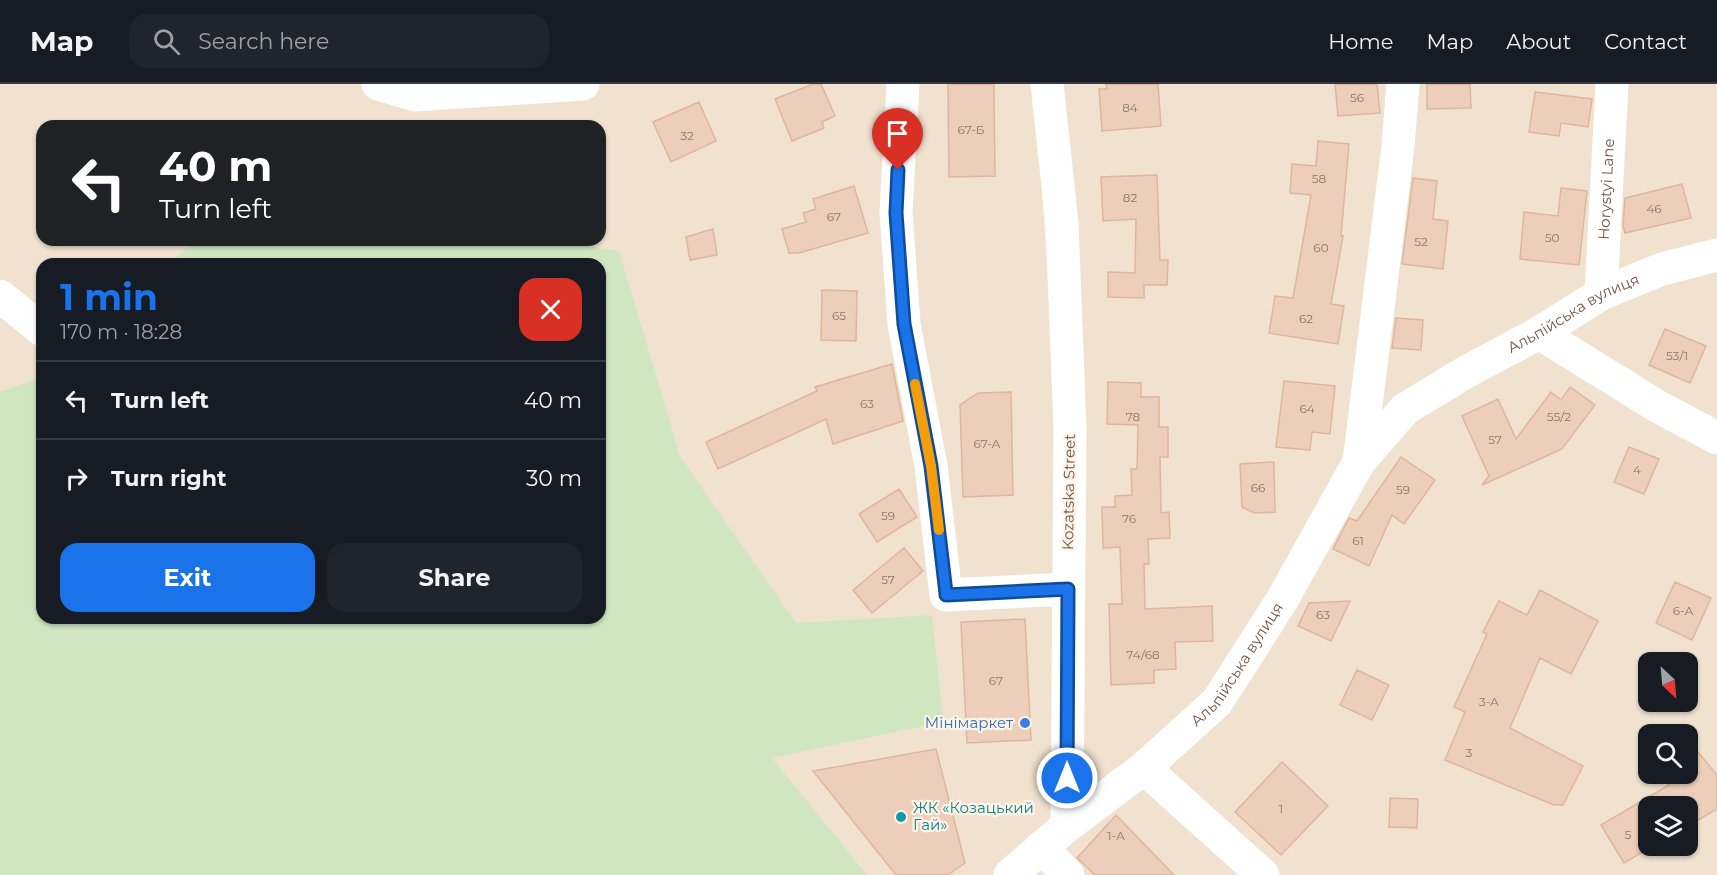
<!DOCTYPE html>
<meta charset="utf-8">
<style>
:root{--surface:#171b24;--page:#20242c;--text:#f1f3f6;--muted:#9ea1a6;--line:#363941;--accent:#1a73e8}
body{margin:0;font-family:Montserrat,sans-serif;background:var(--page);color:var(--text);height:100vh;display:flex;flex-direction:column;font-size:22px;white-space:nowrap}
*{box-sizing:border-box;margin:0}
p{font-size:20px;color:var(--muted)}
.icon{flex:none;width:33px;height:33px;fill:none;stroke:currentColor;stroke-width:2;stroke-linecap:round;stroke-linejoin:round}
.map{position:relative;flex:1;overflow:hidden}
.side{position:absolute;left:36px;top:174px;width:570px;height:366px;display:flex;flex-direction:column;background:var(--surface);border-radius:18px;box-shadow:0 2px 4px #0004}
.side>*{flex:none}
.guide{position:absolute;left:36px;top:36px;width:570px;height:126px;border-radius:18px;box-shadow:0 2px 4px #0004;background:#202124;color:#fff;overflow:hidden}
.needle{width:39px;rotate:154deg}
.fabs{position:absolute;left:1638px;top:568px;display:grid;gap:12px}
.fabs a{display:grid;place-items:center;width:60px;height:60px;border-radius:12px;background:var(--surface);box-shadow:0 2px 4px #0004;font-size:30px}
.pin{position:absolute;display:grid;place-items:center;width:51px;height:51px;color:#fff;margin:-62px -26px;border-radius:50% 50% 50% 0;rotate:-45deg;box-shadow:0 0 6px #0007}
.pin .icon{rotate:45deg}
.me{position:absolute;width:66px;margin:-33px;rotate:0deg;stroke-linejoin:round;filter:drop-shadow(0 0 4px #0008)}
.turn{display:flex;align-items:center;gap:21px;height:126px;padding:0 24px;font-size:27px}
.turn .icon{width:78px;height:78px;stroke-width:2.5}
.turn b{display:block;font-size:42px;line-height:51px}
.round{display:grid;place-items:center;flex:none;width:63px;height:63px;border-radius:18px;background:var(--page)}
.overview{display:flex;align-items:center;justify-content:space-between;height:102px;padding:0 24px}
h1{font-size:36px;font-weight:700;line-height:45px;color:var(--accent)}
.primary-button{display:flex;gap:12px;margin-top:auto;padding:12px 24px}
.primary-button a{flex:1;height:69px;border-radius:18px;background:var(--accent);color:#fff;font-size:24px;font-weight:700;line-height:69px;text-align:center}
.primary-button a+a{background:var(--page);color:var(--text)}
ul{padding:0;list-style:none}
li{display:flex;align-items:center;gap:18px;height:78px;padding:0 24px;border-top:2px solid var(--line)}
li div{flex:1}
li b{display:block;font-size:22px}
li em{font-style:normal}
header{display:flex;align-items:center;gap:36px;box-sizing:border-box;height:84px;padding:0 30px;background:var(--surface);border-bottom:2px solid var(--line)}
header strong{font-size:28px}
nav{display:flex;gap:33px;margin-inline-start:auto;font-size:21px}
.search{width:420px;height:54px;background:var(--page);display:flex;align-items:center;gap:15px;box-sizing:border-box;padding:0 21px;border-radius:18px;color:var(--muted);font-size:22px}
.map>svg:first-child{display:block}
.residential{fill:#f1e2cf;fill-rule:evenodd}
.green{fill:#d0e6c0}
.building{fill:#edceba;stroke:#dfb59b;stroke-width:1.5}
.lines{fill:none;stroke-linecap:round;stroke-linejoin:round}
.minor{stroke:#fff;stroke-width:33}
.route-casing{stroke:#114b97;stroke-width:15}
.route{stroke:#1a73e8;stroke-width:10}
.slow{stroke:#f59e0b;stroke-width:10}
.shop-dot{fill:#3f7fe0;stroke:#fef4e5;stroke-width:2}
.culture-dot{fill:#0f9aa8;stroke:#fef4e5;stroke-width:2}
.labels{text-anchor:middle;stroke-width:4.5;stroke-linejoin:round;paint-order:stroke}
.number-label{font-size:12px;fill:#8e7565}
.street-label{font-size:15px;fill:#6f5749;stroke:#fef4e5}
.shop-label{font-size:15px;fill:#366cbe;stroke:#fef4e5;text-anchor:end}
.culture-label{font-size:15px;fill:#0d838f;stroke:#fef4e5;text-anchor:start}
</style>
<header>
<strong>Map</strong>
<div class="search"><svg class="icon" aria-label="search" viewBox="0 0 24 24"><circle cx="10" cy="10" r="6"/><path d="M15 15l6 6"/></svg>Search here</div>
<nav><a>Home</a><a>Map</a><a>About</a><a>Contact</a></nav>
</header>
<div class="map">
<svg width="1717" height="791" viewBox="0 0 1717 791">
<rect width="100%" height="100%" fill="#faf0e0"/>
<path class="residential" d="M0,0H1035L1056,321L1054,791H0ZM42,42H600V156H42ZM42,180H600V534H42Z
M1059,0H1717V791H1082L1057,765ZM1648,579H1688V618H1648ZM1648,651H1688V690H1648ZM1648,723H1688V762H1648Z"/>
<path class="green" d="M195,156H549L619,167L680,372L796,539L932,531L943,638L772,674L867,791H0V308L42,293V534H600V180H170Z"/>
<path class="building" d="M813,0H821L835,32L822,38L824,44L792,57L775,15Z
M948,0H994L995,92L949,93Z
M1106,0H1158L1161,42L1102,47L1099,5H1107Z
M1335,0H1377L1380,29L1338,32Z
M1427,0H1470L1471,24L1427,25Z
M1535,8L1592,15L1588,43L1561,39L1559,52L1529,48Z
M699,18L716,57L671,78L653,38Z
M1318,57L1349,60L1341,152H1343L1331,220L1344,222L1338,260L1269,249L1275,212L1293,214L1311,111L1290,109L1292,80L1316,82Z
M1157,91L1160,176H1168L1167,201H1144V214L1108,213V188L1135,189L1136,135L1103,137L1101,93Z
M1413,94L1437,97L1433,135L1448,137L1443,185L1402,180Z
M1682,100L1691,134L1625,149L1623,142L1625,114Z
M854,102L868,149L799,169H789L782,145L806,138L803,129L816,125L813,115Z
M1561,104L1587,107L1579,181L1520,175L1524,128L1558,132Z
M713,145L717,171L690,176L686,153Z
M822,206L857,207L856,257L821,256Z
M1396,234L1423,236L1421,266L1392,264Z
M1665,245L1706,262L1690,299L1649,281Z
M892,280L903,337L833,360L826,335L718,385L706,358L817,307L815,303Z
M1284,297L1335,302L1330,350L1312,348L1310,366L1276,363Z
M1108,298L1141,299V313H1159V343H1168V373H1160L1161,429L1169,428L1170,454L1148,455L1149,480H1144L1145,525L1212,522L1213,557L1175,558L1176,585L1154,586V599L1111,601L1109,520H1122L1120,463L1103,464L1102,423H1115V412L1132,411L1131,385H1137L1138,341L1107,340Z
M1570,303L1595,321L1562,365L1482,401L1489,392L1462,332L1498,315L1516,355L1551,308L1561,316Z
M1011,308L1013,411L963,413L960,321L978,309Z
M1629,363L1659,375L1644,410L1614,398Z
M1401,373L1435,396L1404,440L1392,431L1369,482L1333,465L1349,434L1357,437Z
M1274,378L1275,428L1254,429L1242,423L1240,380Z
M899,405L917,433L877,458L859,430Z
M904,464L923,487L872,529L853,506Z
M1675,498L1711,514L1692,556L1656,539Z
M1540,506L1598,537L1571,590L1540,574L1510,644L1583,682L1563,721H1554L1445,676L1465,628L1454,623L1487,550L1483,548L1499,517L1527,531Z
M1350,517L1331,557L1298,542L1309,519Z
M1025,535L1031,656L967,659L961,538Z
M1357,586L1389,601L1372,636L1340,621Z
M1688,656L1717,691V725L1688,742V723H1648V762H1653L1624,779L1601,741L1669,701L1660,690H1688Z
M936,665L965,779L948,791H896L813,687Z
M1282,678L1328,722L1281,771L1235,728Z
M1390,714L1418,715L1417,744L1389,743Z
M1116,731L1174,791H1095L1077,774Z"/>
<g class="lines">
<g class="minor">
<path d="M378,0L415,11L583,0"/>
<path d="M903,0L896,128L904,240L931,382L946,511L1068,505"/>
<path d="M1047,0L1062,139L1070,345L1067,742"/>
<path id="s1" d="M1601,210L1612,0"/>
<path d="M0,212L42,246"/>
<path d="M1539,249L1657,322L1717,354"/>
<path d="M1359,378L1398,62L1403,0"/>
<path d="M1144,684L1263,791"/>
<path d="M1041,763L1068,791"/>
<path id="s2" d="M1010,791L1067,742L1144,684L1217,618L1282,516L1359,378L1405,325L1466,288L1539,249L1601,210L1662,185L1717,171"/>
</g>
</g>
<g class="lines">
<defs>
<path id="route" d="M898,86L896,129L904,240L931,382L946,509V511L1068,505L1067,694"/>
</defs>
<use href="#route" class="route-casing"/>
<use href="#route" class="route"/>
<path class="slow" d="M915,300L931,382L939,446"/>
</g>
<circle class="shop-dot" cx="1025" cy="639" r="6"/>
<circle class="culture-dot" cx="901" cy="733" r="6"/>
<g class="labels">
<g class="number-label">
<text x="1357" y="18">56</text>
<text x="1130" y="28">84</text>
<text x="971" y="50">67-Б</text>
<text x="687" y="56">32</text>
<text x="1319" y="99">58</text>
<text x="1130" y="118">82</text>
<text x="1654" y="129">46</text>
<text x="834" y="137">67</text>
<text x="1552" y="158">50</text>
<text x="1421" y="162">52</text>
<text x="1321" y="168">60</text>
<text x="839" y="236">65</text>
<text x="1306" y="239">62</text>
<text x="1677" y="276">53/1</text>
<text x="867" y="324">63</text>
<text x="1307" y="329">64</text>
<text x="1133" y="337">78</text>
<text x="1559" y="337">55/2</text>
<text x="1495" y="360">57</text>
<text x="987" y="364">67-А</text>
<text x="1637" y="390">4</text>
<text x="1258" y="408">66</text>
<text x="1403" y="410">59</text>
<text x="888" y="436">59</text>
<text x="1129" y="439">76</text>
<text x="1358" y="461">61</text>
<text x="888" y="500">57</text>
<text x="1683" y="531">6-А</text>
<text x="1323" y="535">63</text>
<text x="1143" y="575">74/68</text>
<text x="996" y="601">67</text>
<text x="1489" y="622">3-А</text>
<text x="1469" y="673">3</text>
<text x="1281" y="729">1</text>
<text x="1628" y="755">5</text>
<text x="1116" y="756">1-А</text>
</g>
<g class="street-label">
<text dy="5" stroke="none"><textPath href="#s1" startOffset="105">Horystyi Lane</textPath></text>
<text dy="5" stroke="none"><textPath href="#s2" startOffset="813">Альпійська вулиця</textPath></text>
<text transform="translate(1069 408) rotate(-89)" y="5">Kozatska Street</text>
<text dy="5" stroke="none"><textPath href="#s2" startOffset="312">Альпійська вулиця</textPath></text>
</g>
<g class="shop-label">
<text x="1013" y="644">Мінімаркет</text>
</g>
<g class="culture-label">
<text x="913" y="729">ЖК «Козацький<tspan x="913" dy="17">Гай»</tspan></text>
</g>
</g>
</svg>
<div class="fabs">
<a><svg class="needle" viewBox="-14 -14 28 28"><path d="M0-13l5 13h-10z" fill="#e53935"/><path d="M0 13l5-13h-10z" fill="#9ea1a6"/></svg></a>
<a><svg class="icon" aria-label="search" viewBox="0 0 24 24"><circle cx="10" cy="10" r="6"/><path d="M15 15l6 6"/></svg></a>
<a><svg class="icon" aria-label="layers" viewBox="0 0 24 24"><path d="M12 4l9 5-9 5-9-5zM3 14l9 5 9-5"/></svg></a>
</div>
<div class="pin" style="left:898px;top:86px;background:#d93025"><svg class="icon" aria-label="arrive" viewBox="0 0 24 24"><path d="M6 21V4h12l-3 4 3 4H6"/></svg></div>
<svg class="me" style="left:1067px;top:694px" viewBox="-20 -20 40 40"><circle r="17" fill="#1a73e8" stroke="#fff" stroke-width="3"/><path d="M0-11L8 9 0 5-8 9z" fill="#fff"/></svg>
<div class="guide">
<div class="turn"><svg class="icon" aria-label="left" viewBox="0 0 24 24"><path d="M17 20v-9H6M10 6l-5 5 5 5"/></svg><div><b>40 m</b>Turn left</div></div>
</div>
<section class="side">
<div class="overview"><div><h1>1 min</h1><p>170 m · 18:28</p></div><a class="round" style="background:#d93025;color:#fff"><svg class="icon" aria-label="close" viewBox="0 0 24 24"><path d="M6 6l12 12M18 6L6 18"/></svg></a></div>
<ul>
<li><svg class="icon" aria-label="left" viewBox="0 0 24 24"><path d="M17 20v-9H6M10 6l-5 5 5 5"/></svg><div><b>Turn left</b></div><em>40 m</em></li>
<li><svg class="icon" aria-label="right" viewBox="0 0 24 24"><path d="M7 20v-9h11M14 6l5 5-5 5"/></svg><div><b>Turn right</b></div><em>30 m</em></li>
</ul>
<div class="primary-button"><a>Exit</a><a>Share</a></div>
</section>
</div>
